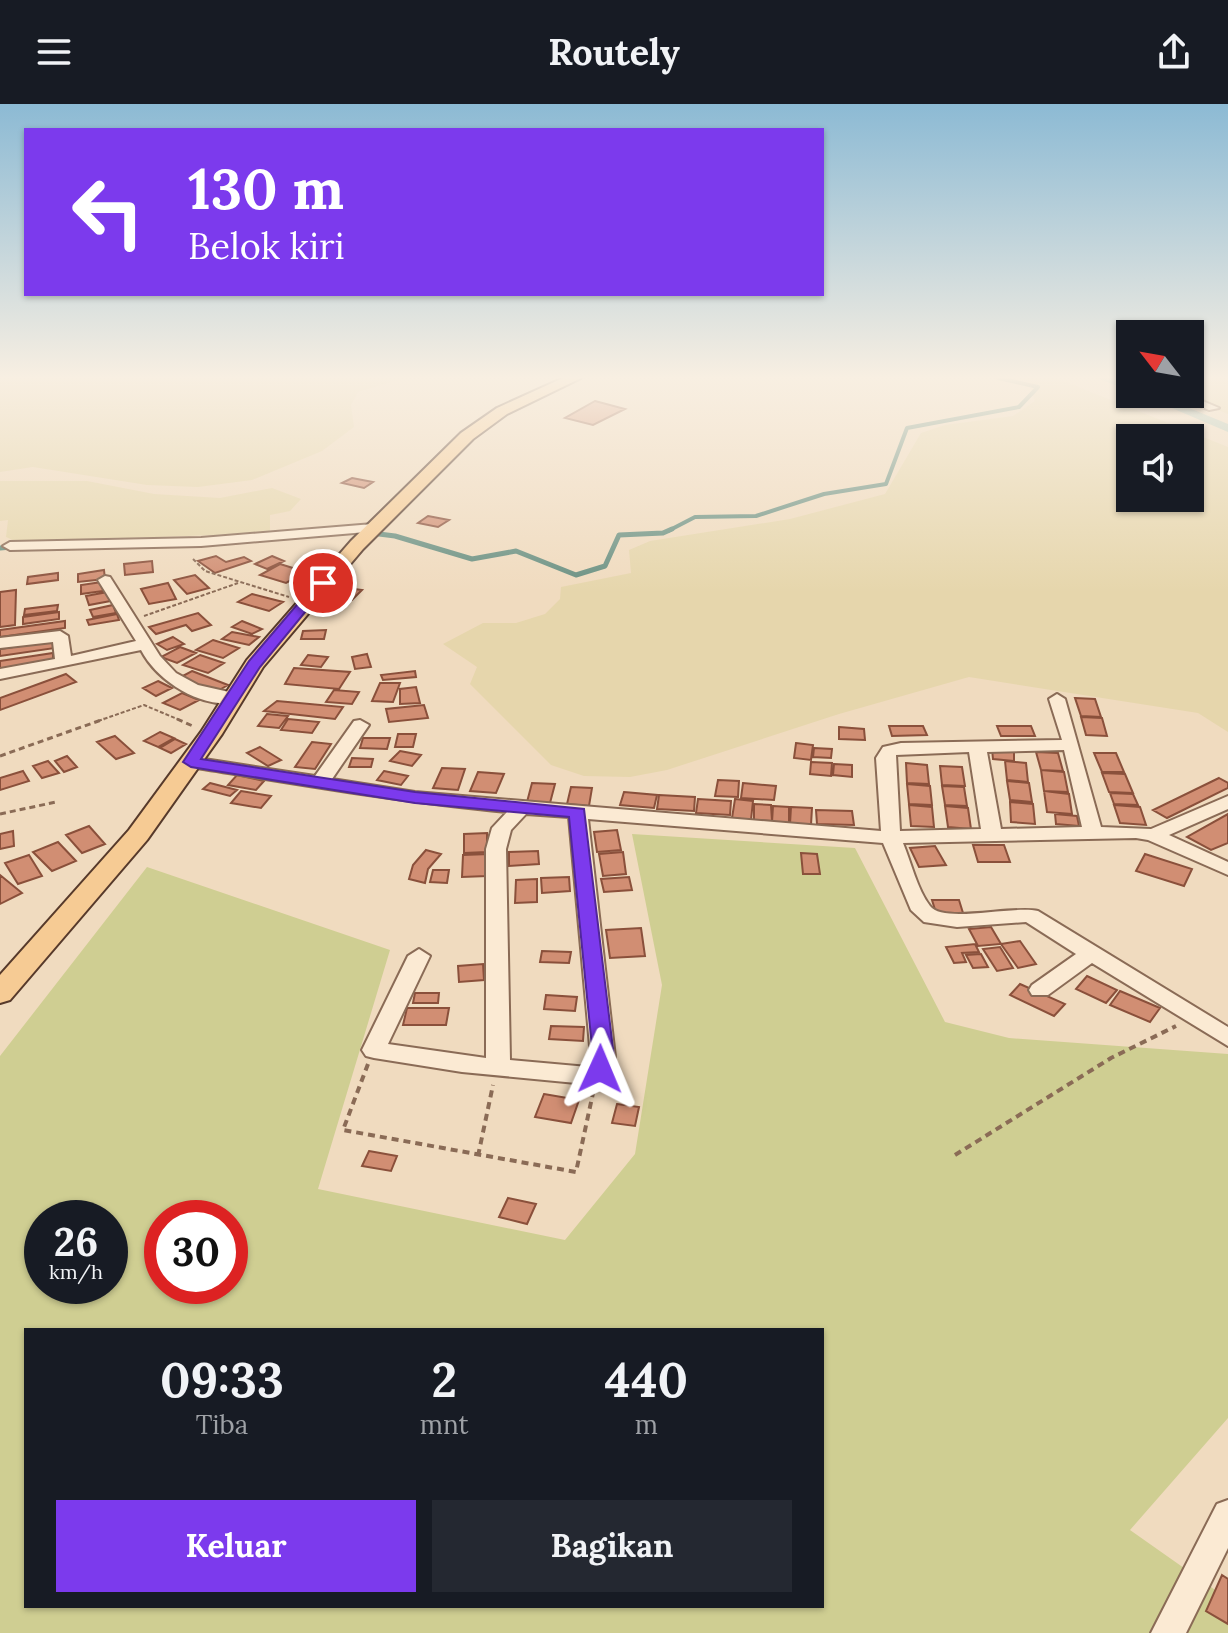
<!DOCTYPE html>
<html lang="id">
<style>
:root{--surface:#171b24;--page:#242831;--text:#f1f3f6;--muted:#9ea1a6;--accent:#7c3aed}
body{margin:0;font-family:Lora,serif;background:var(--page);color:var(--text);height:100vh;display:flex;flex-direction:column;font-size:30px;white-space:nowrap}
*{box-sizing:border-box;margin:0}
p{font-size:26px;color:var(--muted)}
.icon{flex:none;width:44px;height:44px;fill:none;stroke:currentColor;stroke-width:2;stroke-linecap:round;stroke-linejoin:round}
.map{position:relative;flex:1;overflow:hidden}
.panel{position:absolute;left:24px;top:1224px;width:800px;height:280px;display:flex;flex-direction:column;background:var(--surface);border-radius:0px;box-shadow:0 2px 6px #0004}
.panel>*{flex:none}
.top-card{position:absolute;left:24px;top:24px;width:800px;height:168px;border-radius:0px;box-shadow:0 2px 6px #0004;background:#7c3aed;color:#fff;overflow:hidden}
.needle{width:52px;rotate:301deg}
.tools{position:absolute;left:1116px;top:216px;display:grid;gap:16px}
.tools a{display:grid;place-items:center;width:88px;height:88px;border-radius:0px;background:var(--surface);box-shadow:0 2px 6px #0004;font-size:40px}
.speed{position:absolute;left:24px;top:1096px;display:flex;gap:16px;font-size:40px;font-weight:700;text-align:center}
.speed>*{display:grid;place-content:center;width:104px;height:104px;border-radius:50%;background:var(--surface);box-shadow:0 2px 6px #0004;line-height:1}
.speed small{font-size:20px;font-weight:400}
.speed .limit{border:12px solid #d22;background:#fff;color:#111}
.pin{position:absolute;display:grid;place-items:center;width:68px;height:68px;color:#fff;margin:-34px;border:4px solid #fff;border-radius:50%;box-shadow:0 2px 8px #0007}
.me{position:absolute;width:88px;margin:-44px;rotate:1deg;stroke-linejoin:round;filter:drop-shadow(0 0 6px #0008)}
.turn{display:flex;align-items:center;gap:28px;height:168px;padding:0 32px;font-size:36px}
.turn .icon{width:104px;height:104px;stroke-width:2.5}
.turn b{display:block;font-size:56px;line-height:68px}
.eta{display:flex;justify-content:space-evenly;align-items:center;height:136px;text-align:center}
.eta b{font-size:48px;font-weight:700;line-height:56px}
.action{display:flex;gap:16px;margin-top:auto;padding:16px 32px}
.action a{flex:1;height:92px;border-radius:0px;background:var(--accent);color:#fff;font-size:32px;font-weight:700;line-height:92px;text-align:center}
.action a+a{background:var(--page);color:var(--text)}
header{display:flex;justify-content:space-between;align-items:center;height:104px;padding:0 32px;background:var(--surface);font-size:36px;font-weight:700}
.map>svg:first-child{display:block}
.farmland{fill:#e6d6ac;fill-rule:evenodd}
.green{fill:#cfce92;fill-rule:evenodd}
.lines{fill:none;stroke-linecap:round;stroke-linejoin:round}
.stream-far1{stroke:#699082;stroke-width:4}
.stream{stroke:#699082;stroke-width:5}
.canal{fill:#a2c2b5;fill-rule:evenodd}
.building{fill:#d18e73;stroke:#8a503b;stroke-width:2}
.minor-casing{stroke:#8a6b56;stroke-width:4}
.major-casing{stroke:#573a2b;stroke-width:4}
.path-far2{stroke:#8a6b56;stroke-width:2;stroke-dasharray:4 2;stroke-linecap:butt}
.path-far1{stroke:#8a6b56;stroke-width:3;stroke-dasharray:6 4;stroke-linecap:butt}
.path{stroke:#8a6b56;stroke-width:4;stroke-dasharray:7 5;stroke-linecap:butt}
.minor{fill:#fbead3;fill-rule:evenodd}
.major{fill:#f6cb94;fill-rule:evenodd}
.route{fill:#7c3aed;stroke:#51269a;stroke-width:2}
</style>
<header><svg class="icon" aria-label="menu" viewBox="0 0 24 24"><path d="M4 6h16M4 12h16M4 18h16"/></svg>Routely<svg class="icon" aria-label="share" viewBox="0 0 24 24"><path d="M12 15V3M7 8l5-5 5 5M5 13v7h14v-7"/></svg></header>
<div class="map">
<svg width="1228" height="1529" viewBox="0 0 1228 1529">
<rect width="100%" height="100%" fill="#f0dbbf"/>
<path class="farmland" d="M0,274H405L358,288L351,301L354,323L322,347L252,376L198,383L147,381L33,363L0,368Z
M1008,274H1056L1228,343V628L1198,609L969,573L839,610L667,666L630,673L584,672L551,661L470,580L477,563L443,540L483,519H516L545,510L560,495L561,483L631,469L629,446L650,437L790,415L885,390L921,329L945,321L1013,312L1035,297L1028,278ZM1130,334H1190V394H1130Z
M1190,274H1228V310L1178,290H1190Z
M0,377H87L154,390L220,394L272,384L301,395L290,407L270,411V429L17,438L6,433L8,416L0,417Z"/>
<path class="green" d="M632,730L855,744L945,918L1009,934L1228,950V1314L1130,1426L1228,1495V1529H0V952L147,763L390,846L318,1085L565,1136L635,1050L662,881ZM42,1114H110V1182H42ZM162,1114H230V1182H162ZM26,1226H822V1502H26Z"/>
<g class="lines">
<path class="stream-far1" d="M668,427L695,413L756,412L824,390L886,380L907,324L1019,303L1038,283L998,274"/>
<path class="stream" d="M371,429L395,432L472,455L516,447L576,471L605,462L619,431L663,429L672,425
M0,444L12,443"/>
<path class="canal" d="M1097,274H1112L1130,280V287Z
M1139,290H1155L1228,320V328Z"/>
</g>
<path class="building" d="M595,297L625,305L593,321L565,314Z
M352,374L373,378L364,384L342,379Z
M428,412L449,416L438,423L418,419Z
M216,452L226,458L244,453L251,457L215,469L198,457Z
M272,452L284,457L267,465L255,460Z
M152,457L153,468L125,471L124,460Z
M280,460L306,468L286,479L260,471Z
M104,466L105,475L78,478V470Z
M58,469V476L27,480L28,473Z
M195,471L209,484L187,490L174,476Z
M102,478L103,487L81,490V481Z
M168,479L176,495L149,500L141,485Z
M346,484L362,486L352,496L337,493Z
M16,486L15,521L0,523V488Z
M113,487L116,496L89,501L86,492Z
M252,490L283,498L269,507L238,498Z
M58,501L57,507L24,511L25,505Z
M113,501L116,509L93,513L90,506Z
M59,508V515L23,520V513Z
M198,509L211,521L192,527L186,521L156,530L149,523Z
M117,510L119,516L89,521L87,516Z
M65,517V524L0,533V526Z
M242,517L262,525L252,530L232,523Z
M326,526L324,535H301L303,527Z
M232,528L259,533L249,541L222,535Z
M173,533L184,540L167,546L157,540Z
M213,536L239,544L223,554L196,546Z
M54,537L55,544L0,552V545Z
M180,543L196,549L177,559L161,553Z
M53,549V558L0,566V557Z
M367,550L371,563L355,565L352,553Z
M200,551L224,559L208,569L183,561Z
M308,551L328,553L321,563L301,561Z
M294,564L350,568L339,585L285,580Z
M192,567L228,581L214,589L179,574Z
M415,567L416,573L383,576L381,571Z
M66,570L76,578L0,606V594Z
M158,577L172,584L156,592L143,584Z
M380,579H400L393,598L372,597Z
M416,583L420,599L400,600V585Z
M334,586L359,588L352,600L326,598Z
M182,589L199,596L180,606L163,599Z
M1075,594L1095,595L1101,613L1081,612Z
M277,597L343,603L335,615L264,607Z
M424,601L428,614L389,618L386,605Z
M267,610L288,612L279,624L258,622Z
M1081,613L1102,614L1107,632L1086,631Z
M288,615L319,618L312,629L281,626Z
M889,622H923L927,631L892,632Z
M997,622H1031L1035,632H1001Z
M839,623L864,625L865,636L839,635Z
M160,628L174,634L158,643L144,637Z
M398,630H416L413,643H395Z
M115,632L134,649L116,655L97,638Z
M363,634H390L387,645L360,644Z
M175,635L186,640L171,649L160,644Z
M312,638L331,640L315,665L295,663Z
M796,639L813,641L811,656L794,654Z
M260,643L281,656L268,662L247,649Z
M814,644L832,645L831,654L813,653Z
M992,645L1014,647V657L993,655Z
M400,647L421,651L412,662L390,657Z
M1036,648L1058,649L1063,667L1041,666Z
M1094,649H1116L1124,668H1102Z
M67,652L77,663L64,668L55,657Z
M352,654L373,655L371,663H349Z
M48,657L59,669L42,674L33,662Z
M1005,657L1026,659L1028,678L1007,676Z
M811,658L832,659L831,672L810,670Z
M906,659L927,661L929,680L907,679Z
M834,660L852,661V673L833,671Z
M940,662L962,663L965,682L942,681Z
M442,664L465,665L458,686L433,684Z
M1041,666L1064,668L1068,688L1044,687Z
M23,667L29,677L0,686V674Z
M384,667L408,672L401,681L377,676Z
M478,668L504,670L496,689L470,687Z
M1102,669L1125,670L1133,689L1109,688Z
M237,671L264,677L256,686L228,681Z
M1219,674L1228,679V684L1167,714L1153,706Z
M718,676L739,677L738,693L715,692Z
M1007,677L1029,679L1032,698L1010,696Z
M210,679L237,686L230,692L203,685Z
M532,679L555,680L550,699L527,698Z
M743,679L776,682L774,696L741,694Z
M907,680L930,682L932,701L909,700Z
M942,682L964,683L967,702L945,701Z
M571,683L592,684L589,702L567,700Z
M241,687L271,692L261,704L231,699Z
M1044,687L1069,690L1072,710L1047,708Z
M624,688L657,691L654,704L620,701Z
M1110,689L1133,690L1138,701L1114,700Z
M659,691L695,693L694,707L657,705Z
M698,695L731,697L730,711L696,709Z
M735,695L753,697L751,716L732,714Z
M1010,698L1033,700L1035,720L1011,718Z
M754,700L771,701L772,717L754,716Z
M909,701L932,703L934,723L911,722Z
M1114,701L1140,703L1146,721L1120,719Z
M773,702L789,703V719L772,718Z
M945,702L968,704L971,725L948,723Z
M791,703L812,704L811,721L790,720Z
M816,706L852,707L854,721L817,720Z
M1055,710L1077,712L1079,722L1056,720Z
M1228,710V739L1211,746L1187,733Z
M89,722L105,740L82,749L66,731Z
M617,726L621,746L597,748L594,728Z
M13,727L14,742L0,745V730Z
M487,729V748L464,749V730Z
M58,738L76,757L52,767L33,748Z
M973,741H1004L1010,758H978Z
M935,742L946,761L919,763L910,744Z
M426,746L441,750L428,765L425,779L409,775L413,761Z
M538,747L539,760L509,762V748Z
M623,748L626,770L603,772L599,750Z
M801,749L817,750L820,770H803Z
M489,750L487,772L462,773L463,751Z
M1145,750L1192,765L1184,782L1136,767Z
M29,751L42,772L18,780L5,759Z
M433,766H449L447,779L430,778Z
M0,771L22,789L0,800Z
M569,773L570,787L542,789L541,774Z
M629,773L632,786L604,788L601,775Z
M537,775V798L515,799L516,776Z
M932,796H959L963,809H936Z
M991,823L1001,840L978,842L969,825Z
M641,824L645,852L610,854L606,826Z
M1020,837L1036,860L1018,864L1001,840Z
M975,840L979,848L962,849L966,858L954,859L946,843Z
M1000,843L1013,864L997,867L983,845Z
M542,847L571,848L569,859L540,858Z
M981,850L988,863L973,864L966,851Z
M483,860L484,876L459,878L458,862Z
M1087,872L1117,886L1106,899L1076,885Z
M1020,880L1065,900L1054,912L1010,891Z
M1120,887L1160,904L1150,918L1110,901Z
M415,889H439L438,899H413Z
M546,891L577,893L575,907L544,905Z
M407,904H449L446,921H403Z
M551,922L584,923L583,937L549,935Z
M544,990L579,996L571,1019L535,1013Z
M617,1000L639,1003L635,1022L612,1019Z
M369,1047L397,1052L391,1067L362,1062Z
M508,1094L536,1100L527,1120L499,1113Z
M1222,1471L1228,1475V1520L1206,1507Z"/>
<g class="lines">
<defs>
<path id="minor" d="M1170,290H1186L1219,304L1209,306Z
M373,420L378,421V427L201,442L10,446L3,442L10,438L201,434Z
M105,472L110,473L160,552L176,569L198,581L238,590V598C202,606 157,577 141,546L0,575V565L55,555L53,538L0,544V534L60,527L68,532L71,552L136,537L98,476Z
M1057,590L1065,595L1101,723L1151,725L1228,692V705L1169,731L1228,758V771L1148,736L1136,734L903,739C911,758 917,785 930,802C943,820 1013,801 1038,807L1228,923V942L1092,859L1048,891H1032L1029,886L1032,881L1076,850L1026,818L957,823L924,818L911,806L883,739L588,715L615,953L605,978L597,981L462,968L374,954L366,952L362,946L408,852L419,845L430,852L388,940L486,954V745L492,724L507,708C400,698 297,680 191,663L182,658L191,653L315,672L354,617L360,616L369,621L332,675L415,688L881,727L876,654L883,643L901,639L1062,636L1049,595ZM1064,646L1082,723L1001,725L987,648ZM969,648L981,725L900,727L896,651ZM526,710L569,713L591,953L588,963L510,956L506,745L511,726Z
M1228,1396V1444L1186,1529H1151L1217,1400Z"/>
<path id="major" d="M563,274H581L507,310L473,335L363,445L263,563L222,630L147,736L10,896L0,899V871L129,726L201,628L247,556L351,437L461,329L497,304Z"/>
</defs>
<use href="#minor" class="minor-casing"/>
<use href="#major" class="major-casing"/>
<path class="path-far2" d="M193,455L205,467L289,493
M144,512L238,479
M98,617L144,601L182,617"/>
<path class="path-far1" d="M177,615L195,623
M0,652L104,615
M0,710L56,698"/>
<path class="path" d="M368,960L343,1026L576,1068L593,989
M955,1051L1111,954L1176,922
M478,1052L493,981"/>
<use href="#minor" class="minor"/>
<use href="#major" class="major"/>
</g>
<linearGradient id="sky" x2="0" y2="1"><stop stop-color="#8cbad4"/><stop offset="0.56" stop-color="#f8efe2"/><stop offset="1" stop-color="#f8efe2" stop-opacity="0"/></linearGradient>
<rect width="1228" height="488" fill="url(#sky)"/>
<path class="route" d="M318,476L329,479L260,563L201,655L415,688L584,705L614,953L608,970H593L589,965L593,953L569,713L415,699L191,663L183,658L249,557Z"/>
</svg>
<div class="tools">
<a><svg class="needle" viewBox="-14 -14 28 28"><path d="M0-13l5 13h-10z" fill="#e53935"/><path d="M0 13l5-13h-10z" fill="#9ea1a6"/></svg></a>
<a><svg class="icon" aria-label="sound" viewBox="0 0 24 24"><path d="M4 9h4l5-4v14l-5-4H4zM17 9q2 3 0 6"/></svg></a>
</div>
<div class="speed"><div>26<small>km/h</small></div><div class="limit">30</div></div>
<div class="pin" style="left:323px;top:479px;background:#d93025"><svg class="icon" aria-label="arrive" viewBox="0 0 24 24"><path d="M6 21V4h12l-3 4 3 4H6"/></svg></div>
<svg class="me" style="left:600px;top:965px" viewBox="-20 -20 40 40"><path d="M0-17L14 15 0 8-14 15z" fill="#7c3aed" stroke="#fff" stroke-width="4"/></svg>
<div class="top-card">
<div class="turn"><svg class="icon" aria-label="left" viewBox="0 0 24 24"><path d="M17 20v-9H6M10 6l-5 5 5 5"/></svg><div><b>130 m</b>Belok kiri</div></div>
</div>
<section class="panel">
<div class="eta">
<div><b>09:33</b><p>Tiba</p></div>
<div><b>2</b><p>mnt</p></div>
<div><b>440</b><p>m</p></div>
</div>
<div class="action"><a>Keluar</a><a>Bagikan</a></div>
</section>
</div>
